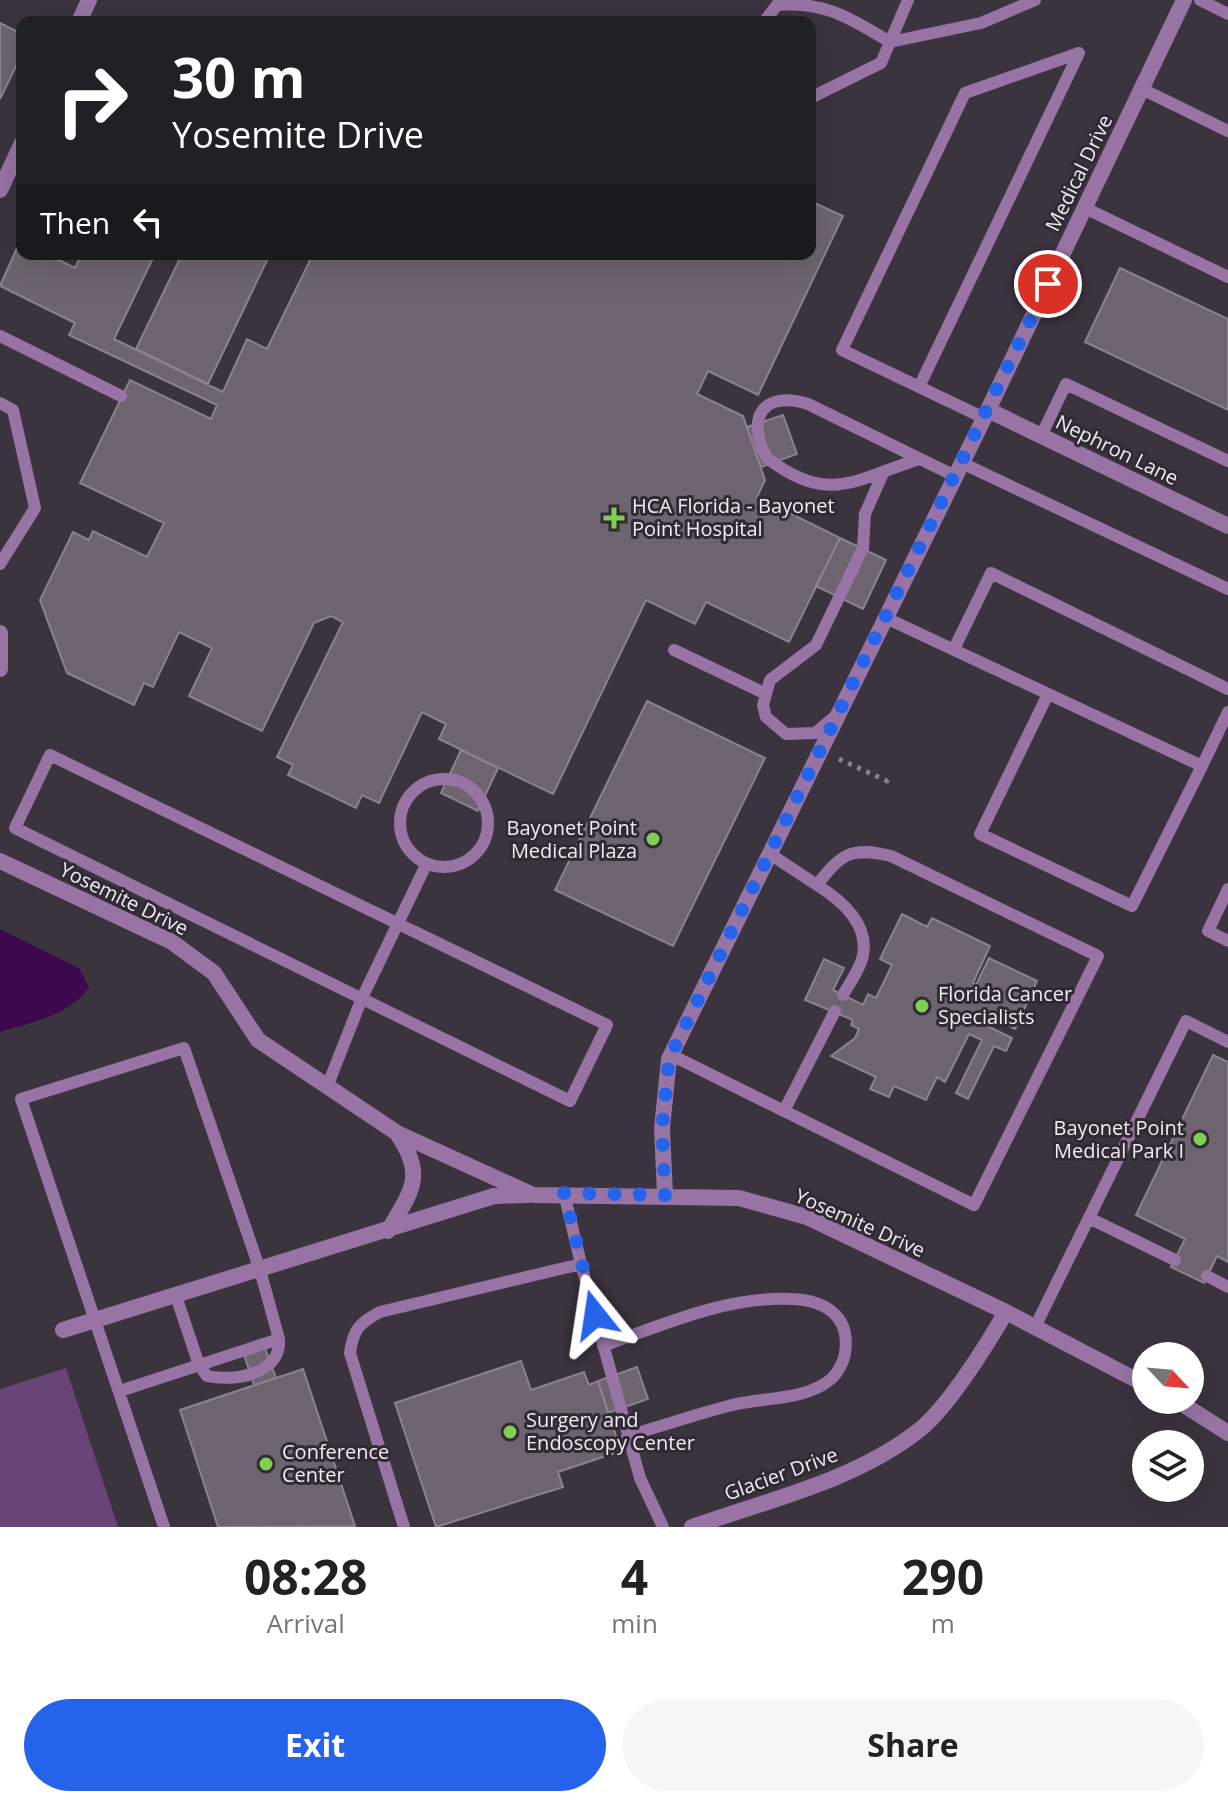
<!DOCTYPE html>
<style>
:root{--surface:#fff;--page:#f6f6f6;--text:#222;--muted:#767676;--accent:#2563eb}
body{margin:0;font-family:"Open Sans",sans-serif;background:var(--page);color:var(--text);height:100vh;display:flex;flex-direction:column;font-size:30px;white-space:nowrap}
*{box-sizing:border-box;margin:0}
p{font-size:26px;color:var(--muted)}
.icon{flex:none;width:44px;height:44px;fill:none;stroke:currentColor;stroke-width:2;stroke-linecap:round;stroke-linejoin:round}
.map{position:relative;height:1527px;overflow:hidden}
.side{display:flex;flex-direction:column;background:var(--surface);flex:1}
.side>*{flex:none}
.hud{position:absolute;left:16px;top:16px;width:800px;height:244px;border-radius:16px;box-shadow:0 8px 32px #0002;background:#202124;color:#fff;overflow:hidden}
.needle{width:52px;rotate:116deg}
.fabs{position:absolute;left:1132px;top:1342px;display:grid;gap:16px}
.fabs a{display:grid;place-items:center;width:72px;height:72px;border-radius:50%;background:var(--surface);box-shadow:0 8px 32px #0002;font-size:40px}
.pin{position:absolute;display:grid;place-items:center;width:68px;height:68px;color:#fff;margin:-34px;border:4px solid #fff;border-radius:50%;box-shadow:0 2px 8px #0007}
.me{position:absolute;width:88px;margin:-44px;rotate:345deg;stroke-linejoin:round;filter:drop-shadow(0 0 6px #0008)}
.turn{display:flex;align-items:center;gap:28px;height:168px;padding:0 24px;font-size:36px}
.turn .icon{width:104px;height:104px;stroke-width:2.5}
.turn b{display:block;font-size:56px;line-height:68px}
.then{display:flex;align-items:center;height:76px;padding:0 24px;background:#0003;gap:16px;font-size:30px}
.eta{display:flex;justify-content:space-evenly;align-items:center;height:136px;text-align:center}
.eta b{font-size:48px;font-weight:700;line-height:56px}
.action{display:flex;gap:16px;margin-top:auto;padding:16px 24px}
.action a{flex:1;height:92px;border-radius:48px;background:var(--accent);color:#fff;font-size:32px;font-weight:700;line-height:92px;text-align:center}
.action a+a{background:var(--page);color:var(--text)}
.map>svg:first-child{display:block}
.green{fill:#694477}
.water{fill:#3d084d}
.building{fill:#6d6470;stroke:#8b828f;stroke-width:2}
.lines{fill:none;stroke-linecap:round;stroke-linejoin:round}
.path{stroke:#88828b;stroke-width:5;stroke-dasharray:4 6;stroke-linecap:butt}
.lane{stroke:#9774a4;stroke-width:12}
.street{stroke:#9774a4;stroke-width:16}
.route{stroke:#2563eb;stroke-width:14;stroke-dasharray:0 25.2}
.poi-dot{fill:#7ed053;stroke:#312934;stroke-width:3}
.labels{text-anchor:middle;stroke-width:6;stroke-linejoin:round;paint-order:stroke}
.street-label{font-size:20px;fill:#f0ebf2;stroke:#312934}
.poi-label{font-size:20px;fill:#f0ebf2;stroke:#312934;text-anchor:start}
</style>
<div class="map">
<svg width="1228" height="1527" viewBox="0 0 1228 1527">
<rect width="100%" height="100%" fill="#3b333e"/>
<path class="green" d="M66,1368L118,1527H0V1389Z"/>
<path class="water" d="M0,929L79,968L89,987C69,1016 32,1022 0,1032Z"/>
<path class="building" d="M0,23L22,34V54L0,99Z
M810,201L843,216L758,395L708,371L697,394L743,416L765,480L757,497L840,538L789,642L706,602L695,624L646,600L553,794L439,739L446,724L422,712L379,803L362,795L356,808L288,775L293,765L277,757L343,622L331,616L314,623L262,731L189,696L212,648L179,632L153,687L144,683L134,705L67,673L40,600L73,532L89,540L93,531L147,557L164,523L80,483L130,380L211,419L217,405L69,335L75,323L0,286L20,241L22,254H47L75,268L82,254H155L114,339L223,392L247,339L267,349L313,254H810Z
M182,254H270L208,384L136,349Z
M1120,268L1228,319V410L1085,342Z
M783,415L797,454L761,467L747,427Z
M840,538L886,560L863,609L816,586Z
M647,701L765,758L673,946L555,890Z
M461,750L498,768L478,811L441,793Z
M902,914L927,927L932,918L990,946L973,983L976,985L989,958L1037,981L1015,1029L980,1011L975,1020L1012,1038L1006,1051L994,1046L968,1099L956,1093L982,1040L969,1034L945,1082L937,1077L926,1100L894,1086L889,1097L870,1089L876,1077L831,1056L855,1038L859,1029L851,1025L853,1020L805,1000L824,959L844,968L833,990L863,1005L868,994L876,998L892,965L880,959Z
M1213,1055L1228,1062V1262L1217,1256L1204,1283L1171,1267L1185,1239L1136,1215Z
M265,1348L276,1378L254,1385L244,1355Z
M521,1361L531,1390L584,1372L589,1385L598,1381L621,1451L558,1472L563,1487L436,1527L395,1403Z
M637,1367L648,1399L608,1413L598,1381Z
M303,1369L355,1526L218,1527L180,1410Z"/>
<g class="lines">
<path class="path" d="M839,759L887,781L888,777"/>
<path class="lane" d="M1200,0L1228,14
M764,22L777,5C824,1 850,18 890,42L881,63L810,98
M890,42L981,23L1035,0
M890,42L908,0
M1142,89L1228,131
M1085,208L1228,277
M0,336L121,396
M919,387L1079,53L965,93L842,350L984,418
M0,403L13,410L35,508L0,564
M1041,436L1066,384L1228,461
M919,459C855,480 828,505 767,458C745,418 763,390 808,404L955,476
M962,463L1228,589
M886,618L1202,766L1132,906L980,834L1048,694
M954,649L991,573L1228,689
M674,650L764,693
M833,718L815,733L786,734L766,717L763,705L770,680L816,645L863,548L865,514L884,471
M50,755L607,1025L570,1101L15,828Z
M1202,766L1228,712
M400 823a44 44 0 1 1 88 0a44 44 0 1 1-88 0Z
M817,885C841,900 869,923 863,955C861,968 849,984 843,995
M1228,889L1208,931L1228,941
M671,1055L974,1205L1098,956L891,856C851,846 841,854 817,885L770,854
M327,1087L362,998L426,865
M784,1111L835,1011
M1089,1218L1175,1260
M581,1264L640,1478L663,1527
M1207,1276L1228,1287
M176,1296L199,1365L207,1376C234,1382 282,1374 279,1339
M1035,1327L1186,1021L1228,1042
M603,1346C662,1325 727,1296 791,1299C825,1300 851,1316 845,1353C844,1361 838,1373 831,1379C805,1401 764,1397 732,1405C697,1414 662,1426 627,1436
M120,1391L279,1339L260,1270L184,1048L21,1099L164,1527
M404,1527L350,1353C353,1330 359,1323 380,1312L581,1264L564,1193"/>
<path class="street" d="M79,22L89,0
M0,190L22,143
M988,410L1228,526
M0,633V669
M0,861L172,942L214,973L258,1040L397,1133L533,1195L739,1198L807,1217L1006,1312L1146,1385
M665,1195L662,1128L669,1059L988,410L1184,0
M388,1231C411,1192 426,1176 398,1135
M63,1330L494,1196L528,1195
M1176,1400L1228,1433
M692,1527C768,1500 854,1481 918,1431C949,1407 986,1346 1006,1312"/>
</g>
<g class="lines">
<path class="route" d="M595,1315L564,1193L665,1195L662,1128L669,1059L1048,284"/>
</g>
<g class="poi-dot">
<path d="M610 506h8v8h8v8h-8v8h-8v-8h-8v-8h8z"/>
<circle cx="653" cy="839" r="8"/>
<circle cx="922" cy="1006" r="8"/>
<circle cx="1200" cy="1139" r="8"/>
<circle cx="510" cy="1432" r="8"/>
<circle cx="266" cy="1464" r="8"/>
</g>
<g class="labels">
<g class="street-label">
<text transform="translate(1079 173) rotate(-64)" y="7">Medical Drive</text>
<text transform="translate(1117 450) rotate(26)" y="7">Nephron Lane</text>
<text transform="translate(124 899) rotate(26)" y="7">Yosemite Drive</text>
<text transform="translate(860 1223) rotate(24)" y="7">Yosemite Drive</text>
<text transform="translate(781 1474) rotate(-20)" y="7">Glacier Drive</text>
</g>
<g class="poi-label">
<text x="632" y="513">HCA Florida - Bayonet<tspan x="632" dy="23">Point Hospital</tspan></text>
<text x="637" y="835" text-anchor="end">Bayonet Point<tspan x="637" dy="23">Medical Plaza</tspan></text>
<text x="938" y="1001">Florida Cancer<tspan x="938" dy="23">Specialists</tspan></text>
<text x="1184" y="1135" text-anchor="end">Bayonet Point<tspan x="1184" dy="23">Medical Park I</tspan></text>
<text x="526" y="1427">Surgery and<tspan x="526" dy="23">Endoscopy Center</tspan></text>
<text x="282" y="1459">Conference<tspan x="282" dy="23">Center</tspan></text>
</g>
</g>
</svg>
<div class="fabs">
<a><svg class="needle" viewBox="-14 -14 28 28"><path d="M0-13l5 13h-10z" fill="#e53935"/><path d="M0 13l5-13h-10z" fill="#767676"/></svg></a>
<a><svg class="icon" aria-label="layers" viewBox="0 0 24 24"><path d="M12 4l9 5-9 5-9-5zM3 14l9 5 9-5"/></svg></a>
</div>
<div class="pin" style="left:1048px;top:284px;background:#d93025"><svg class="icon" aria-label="arrive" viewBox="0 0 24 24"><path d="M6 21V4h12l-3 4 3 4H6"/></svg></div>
<svg class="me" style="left:595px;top:1315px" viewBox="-20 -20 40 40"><path d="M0-17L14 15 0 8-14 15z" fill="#2563eb" stroke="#fff" stroke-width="4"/></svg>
<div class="hud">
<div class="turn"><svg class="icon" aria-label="right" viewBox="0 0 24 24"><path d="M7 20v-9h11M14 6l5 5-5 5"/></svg><div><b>30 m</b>Yosemite Drive</div></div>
<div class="then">Then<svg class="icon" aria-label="left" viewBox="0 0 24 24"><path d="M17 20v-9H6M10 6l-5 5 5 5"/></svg></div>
</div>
</div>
<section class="side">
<div class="eta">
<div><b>08:28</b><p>Arrival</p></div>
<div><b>4</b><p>min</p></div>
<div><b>290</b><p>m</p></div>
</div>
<div class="action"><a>Exit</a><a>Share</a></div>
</section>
